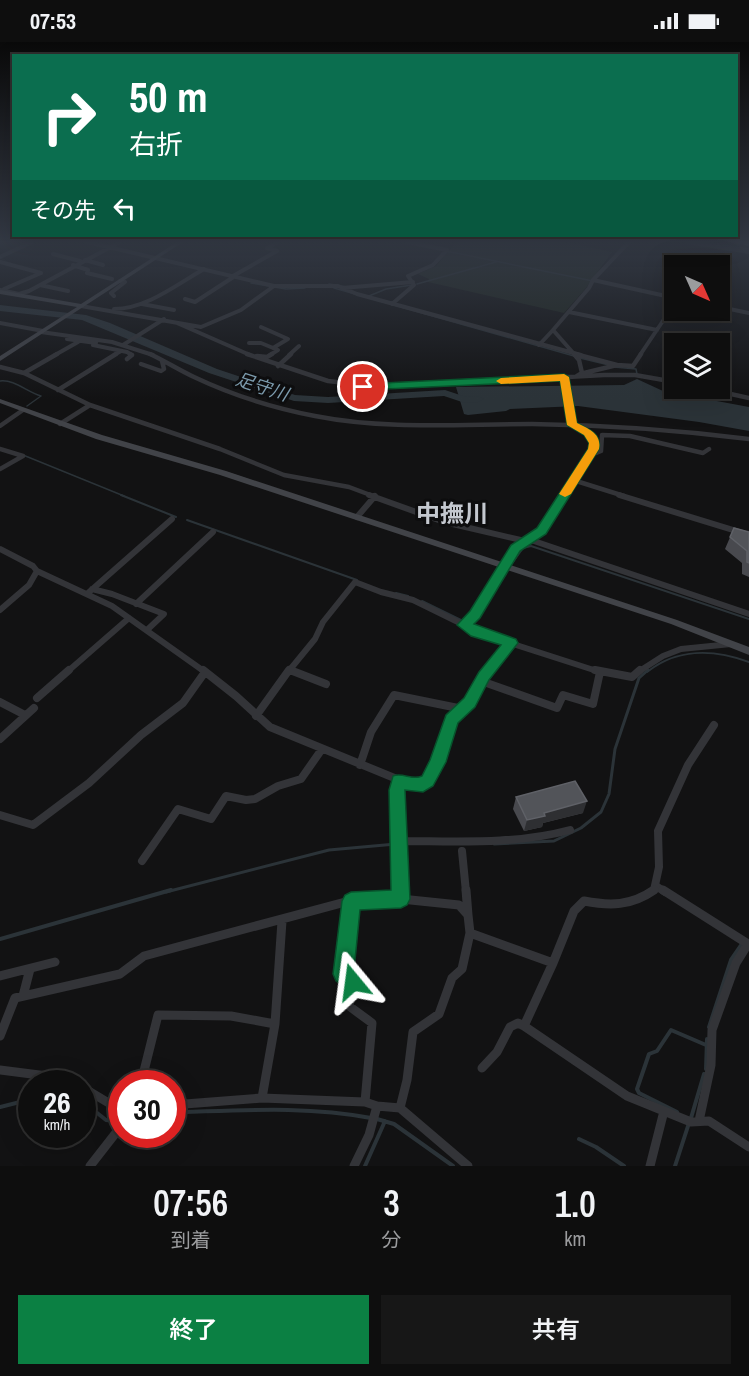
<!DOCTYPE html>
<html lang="ja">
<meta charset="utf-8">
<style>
:root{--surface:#0e0e0e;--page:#171717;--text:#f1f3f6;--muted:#9b9c9e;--line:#2e2e2e;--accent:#0b8043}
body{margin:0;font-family:"Archivo Narrow","Noto Sans JP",sans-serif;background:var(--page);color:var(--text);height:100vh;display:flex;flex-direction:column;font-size:22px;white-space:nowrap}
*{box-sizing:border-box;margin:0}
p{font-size:20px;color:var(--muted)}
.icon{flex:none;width:33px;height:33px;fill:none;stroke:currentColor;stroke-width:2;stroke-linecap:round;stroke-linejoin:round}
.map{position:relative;height:1124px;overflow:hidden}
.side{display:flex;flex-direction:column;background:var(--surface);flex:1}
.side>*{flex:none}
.guide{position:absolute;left:12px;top:12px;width:726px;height:183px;border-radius:0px;box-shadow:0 6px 24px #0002,0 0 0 2px var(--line);background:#0b6e4f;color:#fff;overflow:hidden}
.needle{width:39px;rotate:135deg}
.controls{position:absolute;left:664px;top:213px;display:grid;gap:12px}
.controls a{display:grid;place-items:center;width:66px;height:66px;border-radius:0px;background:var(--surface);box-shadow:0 6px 24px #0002,0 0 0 2px var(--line);font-size:30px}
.speed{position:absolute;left:18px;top:1028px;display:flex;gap:12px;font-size:30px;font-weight:700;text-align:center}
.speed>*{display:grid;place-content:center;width:78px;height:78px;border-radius:50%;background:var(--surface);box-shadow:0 6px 24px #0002,0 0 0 2px var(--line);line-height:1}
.speed small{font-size:15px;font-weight:400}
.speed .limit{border:9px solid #d22;background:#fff;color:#111}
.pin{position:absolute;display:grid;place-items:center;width:51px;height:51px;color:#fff;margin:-26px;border:3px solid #fff;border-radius:50%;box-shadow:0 2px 6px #0007}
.me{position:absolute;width:66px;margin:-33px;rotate:344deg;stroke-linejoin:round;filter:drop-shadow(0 0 4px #0008)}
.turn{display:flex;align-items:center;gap:21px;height:126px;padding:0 18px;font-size:27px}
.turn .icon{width:78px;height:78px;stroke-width:2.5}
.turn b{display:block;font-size:42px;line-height:51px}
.then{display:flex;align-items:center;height:57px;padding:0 18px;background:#0003;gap:12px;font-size:22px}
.eta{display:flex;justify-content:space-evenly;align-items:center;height:102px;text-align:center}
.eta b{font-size:36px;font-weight:600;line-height:42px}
.primary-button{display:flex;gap:12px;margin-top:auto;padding:12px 18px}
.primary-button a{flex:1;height:69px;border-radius:0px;background:var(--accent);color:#fff;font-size:24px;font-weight:600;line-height:69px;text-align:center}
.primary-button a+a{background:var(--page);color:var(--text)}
.status{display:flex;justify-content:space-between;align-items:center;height:42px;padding:0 30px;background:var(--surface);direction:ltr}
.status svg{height:16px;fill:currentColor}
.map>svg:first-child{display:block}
.green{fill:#1e261e}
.water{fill:#2b3338}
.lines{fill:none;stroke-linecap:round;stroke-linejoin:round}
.stream-far3{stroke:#2b3338;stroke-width:1.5}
.stream-far2{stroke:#2b3338;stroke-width:2}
.stream-far1{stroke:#2b3338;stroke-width:3}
.stream{stroke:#2b3338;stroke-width:4}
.river{fill:#2b3338;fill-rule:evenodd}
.street-far4{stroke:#333438;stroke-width:4}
.street-far3{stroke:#333438;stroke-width:4.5}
.street-far2{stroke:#333438;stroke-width:6}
.street-far1{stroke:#333438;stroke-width:8}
.street{stroke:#333438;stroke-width:9}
.secondary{fill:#414348;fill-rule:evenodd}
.primary{fill:#4f5157;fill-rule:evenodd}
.wall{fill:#48494e}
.shaded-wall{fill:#2e2f32}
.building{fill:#525459;stroke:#5f6167;stroke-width:1.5}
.route{fill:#0b8043;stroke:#07532c;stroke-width:1.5}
.slow{fill:#f59e0b}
.labels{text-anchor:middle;stroke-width:6;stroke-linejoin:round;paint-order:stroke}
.far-water-label{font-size:18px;font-style:italic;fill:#7c9bad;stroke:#0d0d0e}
.quarter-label{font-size:24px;font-weight:bold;fill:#c4c8cf;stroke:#0d0d0e}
</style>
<div class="status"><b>07:53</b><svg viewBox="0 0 49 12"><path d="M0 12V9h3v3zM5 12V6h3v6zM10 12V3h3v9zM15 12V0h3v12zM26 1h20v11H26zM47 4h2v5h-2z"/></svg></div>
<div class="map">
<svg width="749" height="1124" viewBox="0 0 749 1124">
<rect width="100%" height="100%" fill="#121213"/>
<path class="green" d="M456,200H566L612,210L586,246L564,271L428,240L429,237L418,232L436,224Z"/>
<path class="water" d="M637,337L663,349L749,365V389L699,380L578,364L510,367L506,369L468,373L464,372L456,345L624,343Z"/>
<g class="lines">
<path class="stream-far3" d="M702,200L749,207
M446,209L593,239
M251,241L286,247L305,246
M329,242L347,245
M417,242L496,220
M334,246L574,314
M369,254L386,247L412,243
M580,316L609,323
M614,325L636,327L637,332
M0,339C14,337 27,350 41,354L27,364
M23,413L124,454"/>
<path class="stream-far2" d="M121,453L176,475
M187,478L357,538
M513,520L523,506L531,504L749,577
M396,551L408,554
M422,559L465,580
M470,583L506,532
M647,630C677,606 714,607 749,620"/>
<path class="stream-far1" d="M494,802L554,799L581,786L601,770L609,752L615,707L639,636L648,628
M166,850L329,808L396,802"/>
<path class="stream" d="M0,897L171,848
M709,985L731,918L742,902
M706,1027L707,997
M82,1059L106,1078L122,1080
M0,1065L32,1057
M677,1070L639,1051L637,1047L649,1012L657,1009L671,988L706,1003
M172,1073L184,1070C247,1068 309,1064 371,1076
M691,1076L704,1032
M377,1077L394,1082L453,1124
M579,1097L596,1105L624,1124
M365,1124L385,1079
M675,1124L689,1081"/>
<path class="river" d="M0,263L86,273L110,281L217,327L295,353L328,355L445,348L466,355L478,354L484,357L478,360L465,361L444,354L328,361L294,359L209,331L82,278L0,269Z"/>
<path class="street-far4" d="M87,200L274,244H338L357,252L581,313
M407,200L447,208
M687,200L749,210
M53,212L80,219
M0,215L32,200
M85,218L103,223
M0,220L41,231
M73,223L88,228L87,231L112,237
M233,234L277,209L267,206L278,200
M593,238L675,256
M40,243L68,249
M342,246L413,240
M4,247L41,231
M0,248L19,252L29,249L120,200
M114,254L111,251L125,240L120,239
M185,257L195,260L235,234
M142,262L174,268
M392,262L414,243L408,234L433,223L446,209
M81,264L201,285L241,268L274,244
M720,265L749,271
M114,267C146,267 176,243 204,227
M569,270L657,288
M0,281L43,289
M177,281L250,313
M261,285L288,297L273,306
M41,290L112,300L153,313
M67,297L96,301
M249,301H261L278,308L270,313
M93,303L127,310L132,313
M123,303L164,277
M539,303L553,288
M55,313L78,300
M114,313L121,309
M289,313L299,304
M575,313L553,288L589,246L593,238L629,200
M640,313L675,261"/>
<path class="street-far3" d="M150,312C165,319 179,328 194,335C232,353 273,366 315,374C386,388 459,382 532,382C605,383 677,388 749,397
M247,312L328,339L381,345L604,333H635L675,340
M574,312L579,318L582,331L577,334
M575,312L617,323
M257,314L267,315L272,312
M127,317L132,313L130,312
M141,322L161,329L164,327L162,319
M278,324L291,312
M0,325L24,331L90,363L220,407L284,433L349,445L373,454
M24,331L57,312
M584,331L617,323L633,324L641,312
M564,335L572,383
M704,346L749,356
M58,348L116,312
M60,382L90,363
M0,384L23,368
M0,407L23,414L0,427
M589,414L601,409L602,393L630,394L703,411L709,407
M573,438L624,454
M564,454L594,407V396L575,384"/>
<path class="street-far2" d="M369,453L444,480L525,499
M565,453L541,489L516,506L475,573L464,583L476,590L600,630
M619,453L749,493
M357,475L375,454
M528,497L749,572
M0,507L33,524L37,529L112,564L205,630
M92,547L112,552L164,572L147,588
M88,551L172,477
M136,562L213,490
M0,568L29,543L37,529
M289,628L294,630
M67,630L129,576
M288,630L315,597L323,580L355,540L381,550L413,558L464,583
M487,630L511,601
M638,630L663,614L681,607L731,602"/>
<path class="street-far1" d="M203,628L236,654L270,685L414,744C443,741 440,698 452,678C456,671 464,667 469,661C477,651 480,638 489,628
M290,628L326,642
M595,628L632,635L640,628
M481,639L557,666L563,653L593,662L600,630
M37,656L69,628
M0,660L25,673
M256,674L289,628
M0,697L34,666
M360,723L371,690L394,653L463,667
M399,739L397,748L401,850
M0,773L33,783L89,741L141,693L183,661L205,630
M399,799C457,799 514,803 570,788
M462,809L466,850
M142,819L178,767L211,777L226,754L246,758L255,757L278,744L301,737L322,707
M656,844L665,850
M651,850L654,848L659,825L658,789L688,723L714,683"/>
<path class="street" d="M401,848V857
M466,848L468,873
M663,848L748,902L736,921L712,988L711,1023L699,1079
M351,859L343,932L353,940L349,964L372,981L365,1060
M470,891L553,921L524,984L627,1054L691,1080L709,1079L749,1105
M553,921L574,869L584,859C610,864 631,864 654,848
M0,934L55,920
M23,954L30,927
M0,994L15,956L120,932L144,914L349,859L401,857L459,863L468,873L470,891L462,927L452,936L439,972L413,990L407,1038L400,1066
M482,1026L497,1010L510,985L518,981L524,984
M0,1028L55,1035L77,1041
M141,1041L158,973L231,974L275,982
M82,1045L122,1069
M262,1056L275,982L282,879
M172,1063L262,1056L365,1060L377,1064L400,1066L468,1124
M90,1124L122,1083
M354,1124L369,1093L377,1064
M650,1124L664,1069"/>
<path class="secondary" d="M177,200H183L0,319V314L77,265L0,252V248L81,262Z
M0,357L102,393L226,429L677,578L749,605V613L671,582L220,433L96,397L0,361Z"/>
<path class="primary" d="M734,200H749V204Z"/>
</g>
<path class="wall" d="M734,486L749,490V535L742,532V521L725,507Z
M516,755L583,771L543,781L542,785L524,789L513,767Z"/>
<path class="shaded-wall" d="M587,759L583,771L543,781L542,785L524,789L527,778L544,771Z"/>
<path class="building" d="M734,486L749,490V521L747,520V509L730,495Z
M575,739L587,759L544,771L545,774L527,778L516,755Z"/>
<linearGradient id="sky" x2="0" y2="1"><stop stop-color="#0a0a0a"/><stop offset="0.56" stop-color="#333944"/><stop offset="1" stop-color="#333944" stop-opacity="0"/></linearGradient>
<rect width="749" height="357" fill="url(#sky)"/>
<path class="route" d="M564,332L569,335L577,381C589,387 602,392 599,407L546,492L520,509L480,576L474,582L516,597L518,601L489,638L475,665L458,681L446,720L433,744L423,750L405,748L410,857L407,863L401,866L360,868L354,928L360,933L363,940L360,947L353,950L336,939L333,932L342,859L345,853L351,850L391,848L389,748L393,734C403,730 412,739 422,734L430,718L446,673L464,656L479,630L501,603L471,594L457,583L470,569L511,503L537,486L588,407L589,401L584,393L567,383L560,339L363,348L358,345L363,342Z"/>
<path class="slow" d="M564,332L569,335L577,381C589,387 602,392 599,407L571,452L565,455L559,452L588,407L589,401L584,393L567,383L560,339L501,342L496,339L501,336Z"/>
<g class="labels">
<g class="far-water-label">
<text transform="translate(262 345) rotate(18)" y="6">足守川</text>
</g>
<g class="quarter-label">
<text x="452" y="480">中撫川</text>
</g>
</g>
</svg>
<div class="controls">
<a><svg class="needle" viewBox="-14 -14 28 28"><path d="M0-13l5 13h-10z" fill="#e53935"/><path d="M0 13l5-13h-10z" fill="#9b9c9e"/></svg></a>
<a><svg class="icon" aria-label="layers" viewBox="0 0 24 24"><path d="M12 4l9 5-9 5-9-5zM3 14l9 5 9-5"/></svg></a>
</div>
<div class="speed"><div>26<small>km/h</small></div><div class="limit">30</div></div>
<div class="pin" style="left:363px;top:345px;background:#d93025"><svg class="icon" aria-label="arrive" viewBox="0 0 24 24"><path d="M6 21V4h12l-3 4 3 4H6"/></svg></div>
<svg class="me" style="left:353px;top:940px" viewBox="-20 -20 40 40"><path d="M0-17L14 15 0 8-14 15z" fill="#0b8043" stroke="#fff" stroke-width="4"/></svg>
<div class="guide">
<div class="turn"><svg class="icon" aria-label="right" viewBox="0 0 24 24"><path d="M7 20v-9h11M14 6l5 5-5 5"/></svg><div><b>50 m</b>右折</div></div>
<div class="then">その先<svg class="icon" aria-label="left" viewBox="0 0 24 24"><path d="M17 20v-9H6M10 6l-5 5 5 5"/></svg></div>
</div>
</div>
<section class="side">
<div class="eta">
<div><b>07:56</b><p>到着</p></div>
<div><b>3</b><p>分</p></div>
<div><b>1.0</b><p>km</p></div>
</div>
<div class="primary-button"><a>終了</a><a>共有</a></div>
</section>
